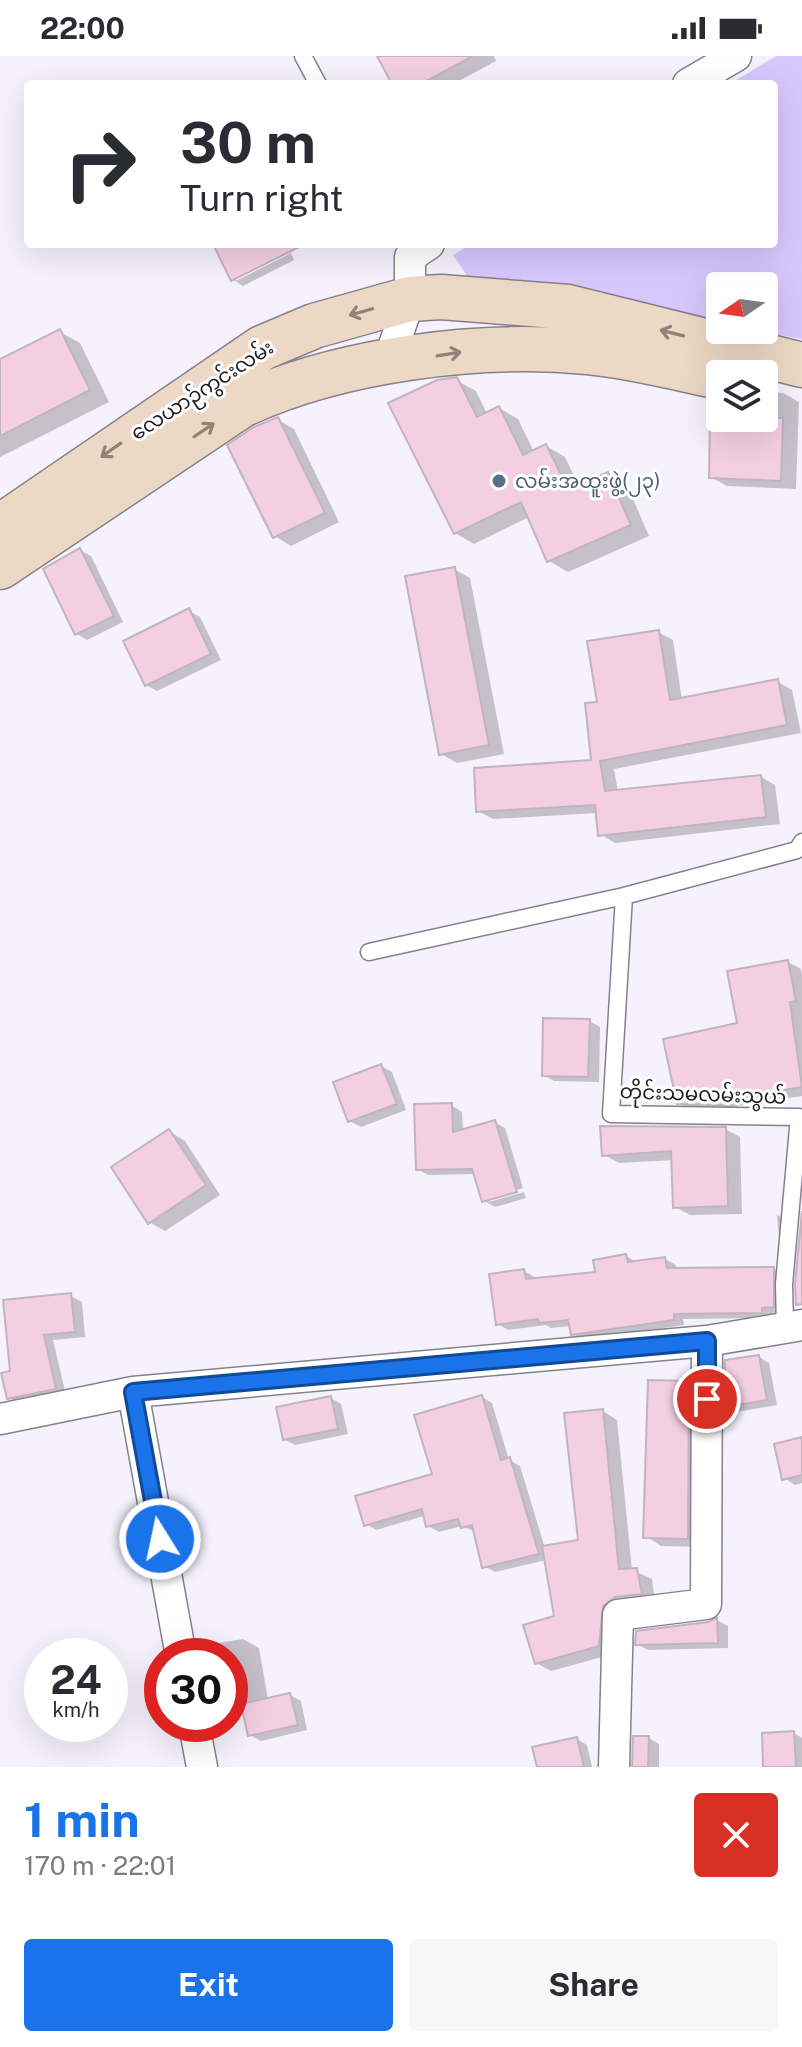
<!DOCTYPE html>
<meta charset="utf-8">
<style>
:root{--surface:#fff;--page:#f7f7f7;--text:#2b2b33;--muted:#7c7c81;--accent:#1a73e8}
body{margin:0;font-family:"Public Sans","Noto Sans Myanmar",sans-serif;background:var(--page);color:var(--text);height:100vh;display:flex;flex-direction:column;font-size:30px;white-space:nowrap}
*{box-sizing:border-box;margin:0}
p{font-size:26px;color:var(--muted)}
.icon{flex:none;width:44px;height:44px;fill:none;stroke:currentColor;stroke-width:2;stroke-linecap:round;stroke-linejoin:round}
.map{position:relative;height:1711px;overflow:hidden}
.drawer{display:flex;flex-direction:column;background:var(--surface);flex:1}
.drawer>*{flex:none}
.banner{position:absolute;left:24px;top:24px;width:754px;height:168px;border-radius:8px;box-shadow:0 8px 32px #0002;background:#fff;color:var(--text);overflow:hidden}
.needle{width:52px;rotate:257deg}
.tools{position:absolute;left:706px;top:216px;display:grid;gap:16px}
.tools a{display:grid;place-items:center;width:72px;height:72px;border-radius:8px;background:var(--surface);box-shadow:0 8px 32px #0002;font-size:40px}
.speed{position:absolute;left:24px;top:1582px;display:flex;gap:16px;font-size:40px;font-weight:700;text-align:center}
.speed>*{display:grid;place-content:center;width:104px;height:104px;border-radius:50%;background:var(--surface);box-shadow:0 8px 32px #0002;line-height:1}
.speed small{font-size:20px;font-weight:400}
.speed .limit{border:12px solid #d22;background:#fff;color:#111}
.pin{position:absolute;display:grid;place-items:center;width:68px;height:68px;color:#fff;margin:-34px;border:4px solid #fff;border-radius:50%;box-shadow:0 2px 8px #0007}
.me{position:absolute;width:88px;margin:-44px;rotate:350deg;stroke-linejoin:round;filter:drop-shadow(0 0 6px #0008)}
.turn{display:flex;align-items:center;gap:28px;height:168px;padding:0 24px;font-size:36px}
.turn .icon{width:104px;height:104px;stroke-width:2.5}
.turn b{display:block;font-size:56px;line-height:68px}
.round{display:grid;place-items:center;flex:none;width:84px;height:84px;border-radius:8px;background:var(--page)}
.overview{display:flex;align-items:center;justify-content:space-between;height:136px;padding:0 24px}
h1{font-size:48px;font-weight:700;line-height:60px;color:var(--accent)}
.action{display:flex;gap:16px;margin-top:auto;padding:16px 24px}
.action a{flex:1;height:92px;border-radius:8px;background:var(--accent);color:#fff;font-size:32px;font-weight:700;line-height:92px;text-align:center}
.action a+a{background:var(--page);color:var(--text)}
.status{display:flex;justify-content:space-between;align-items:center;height:56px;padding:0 40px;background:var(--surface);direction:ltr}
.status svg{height:22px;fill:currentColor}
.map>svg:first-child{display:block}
.green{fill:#d7c7fd}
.shadow{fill:#0003}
.building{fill:#f4cfe4;stroke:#c2b4bc;stroke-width:2}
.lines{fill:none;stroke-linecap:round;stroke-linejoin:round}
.lane-casing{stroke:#84818d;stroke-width:19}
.street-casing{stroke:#84818d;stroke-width:33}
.secondary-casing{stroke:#84818d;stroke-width:47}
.lane{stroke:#fff;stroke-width:16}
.street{stroke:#fff;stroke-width:30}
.secondary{stroke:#edd8c5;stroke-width:44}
.oneway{stroke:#8e827a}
.route-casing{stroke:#114b97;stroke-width:20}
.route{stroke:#1a73e8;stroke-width:14}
.service-dot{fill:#5c6f8a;stroke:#fff;stroke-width:3}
.labels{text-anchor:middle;stroke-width:6;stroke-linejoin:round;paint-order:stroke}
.street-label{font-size:20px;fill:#1b1a1f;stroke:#fff}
.service-label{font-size:20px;fill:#4e5e75;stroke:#fff;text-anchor:start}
</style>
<div class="status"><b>22:00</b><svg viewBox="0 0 49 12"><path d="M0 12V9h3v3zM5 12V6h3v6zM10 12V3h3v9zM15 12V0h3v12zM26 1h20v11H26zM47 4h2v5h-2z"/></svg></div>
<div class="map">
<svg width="802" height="1711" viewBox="0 0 802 1711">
<rect width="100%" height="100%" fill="#f5f2fd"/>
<path class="green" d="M776,0H802V283L752,274H764V230H720V268L468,221L453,199L471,188H774V28H730Z"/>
<path class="shadow" d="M379,0H494L496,5L453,28H394Z
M221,188H286L236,220V225L291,197L294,204L243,230L232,223Z
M60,276L80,287L109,346L0,401V306Z
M456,324L476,335L487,358L499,352L518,363L534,396L546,390L565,401L579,430L608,418L627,429L649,480L568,516L549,505L529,461L474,488L455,477Z
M764,336L783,337L799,346L796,433L727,430L711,421L713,347H720V362H764Z
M278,364L294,373L339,466L291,490L275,480Z
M80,494L91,500L123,566L87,584L77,578Z
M454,513L470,522L504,698L457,707L441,698Z
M189,555L200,561L221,604L157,635L146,629Z
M658,576L673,584L682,644L778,626L792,634L801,677L614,713L618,736L761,721L775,729L780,768L615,787L600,778L598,757L493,763L478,755L594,706L599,647Z
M788,906L801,913L802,920V1040L737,1050V1055L691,1054L678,1047Z
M589,965L600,971L599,1026L554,1025L544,1019Z
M381,1010L392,1016L406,1054L361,1071L350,1065Z
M451,1049L462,1056L463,1075L494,1066L505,1072L523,1132L489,1142V1146L524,1136L526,1142L495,1151L484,1145L476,1118L428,1119L418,1113Z
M725,1073L740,1081L742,1158L690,1159L675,1151L674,1104L619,1107L604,1099Z
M169,1075L185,1085L220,1139L165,1175L149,1166Z
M777,1159L789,1165L787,1188L779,1183Z
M626,1200L636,1206L665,1203L676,1209V1214L774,1213L785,1219L784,1256L772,1257V1262L683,1263L684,1269L584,1284L573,1278L572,1270L551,1272L546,1269L508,1274L498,1268L524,1215L534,1221L535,1224L598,1217Z
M71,1240L82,1246L85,1281L53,1284L66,1339L20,1348L9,1342L12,1316Z
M759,1301L769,1307L777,1349L737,1356L727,1350Z
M688,1327L704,1336V1491L661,1490L646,1480Z
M482,1341L492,1347L509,1404L520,1410L545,1492L580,1486L603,1355L617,1364L632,1514L652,1523L655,1546L630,1549L613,1598L551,1615L536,1607L556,1562L546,1504L495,1516L484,1510L476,1476L462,1470L439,1476L428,1470L424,1460L376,1474L366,1468L434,1419Z
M331,1342L341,1348L348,1378L295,1389L284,1383Z
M802,1384V1427L795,1429L784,1422Z
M717,1564L728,1570V1592L648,1594L637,1588Z
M243,1583L259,1592L268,1644L290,1639L301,1645L307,1674L261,1685L250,1679L244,1651L230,1653V1600H199V1590Z
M794,1677L802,1682V1711H765Z
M649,1682L659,1688V1711H632Z
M577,1683L587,1689L592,1711H539Z"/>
<path class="building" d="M377,0H473L421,28H392Z
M213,188H305L231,225Z
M60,273L90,334L0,380V303Z
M457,321L477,361L499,350L523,399L546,388L568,433L608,416L631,469L547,506L521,446L454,478L388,347L437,324Z
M278,361L325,457L273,482L227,389L254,371Z
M710,362H783L781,425L709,422Z
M80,492L114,560L75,579L43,513Z
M455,511L489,689L439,699L405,520Z
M189,552L211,598L145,630L123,585Z
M659,574L670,644L778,623L787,669L600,705L605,735L761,719L766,761L598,780L595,749L476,756L474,712L591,704L585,647L597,646L587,585Z
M788,904L796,945L790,946L802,1031L725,1044V1049L677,1048L663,983L737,967L727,915Z
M543,962L590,963L588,1021L542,1020Z
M381,1008L397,1048L348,1066L333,1026Z
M452,1047L453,1076L495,1064L517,1136L482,1146L472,1113L416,1114L414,1048Z
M600,1070L726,1071L728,1150L673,1152L671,1095L602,1100Z
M169,1073L206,1129L148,1168L111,1111Z
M802,1155V1248L796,1249L795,1228Z
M626,1198L628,1206L665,1201L667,1212L774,1211V1251L762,1252V1257L674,1258V1264L571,1279L568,1264L539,1267L538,1263L496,1269L489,1218L524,1213L526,1223L595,1216L593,1204Z
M71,1237L75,1276L44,1279L56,1333L7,1343L1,1317L10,1315L3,1244Z
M759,1299L767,1344L725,1351V1304Z
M648,1324L689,1325L688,1483L643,1482Z
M482,1339L501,1404L510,1401L539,1498L482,1512L472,1469L461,1472L458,1463L426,1471L422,1453L364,1470L355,1440L432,1418L414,1359Z
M331,1340L338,1373L283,1384L276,1351Z
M603,1353L619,1513L637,1512L642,1538L615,1541L603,1550L599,1590L535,1608L523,1569L554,1560L542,1490L578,1484L564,1357Z
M802,1381V1419L782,1424L774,1388Z
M717,1562L718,1587L635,1589L636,1575L708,1566Z
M290,1637L298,1669L248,1680L241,1648Z
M794,1675L796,1711H763L762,1677Z
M633,1680H649L648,1711H632Z
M577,1681L584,1711H537L532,1691Z"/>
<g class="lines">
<defs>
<path id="lane" d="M303,0L318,28
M369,896L624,840
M785,1271L784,1228L799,1061L611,1058L624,840L797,794L802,786"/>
<path id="street" d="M688,28L736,0
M388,306L410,243V201L429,188
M133,1336L707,1285
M0,1363L133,1336L181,1600
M194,1668L202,1711
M614,1711L618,1559L706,1548L707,1285L802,1269"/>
<path id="secondary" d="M0,471L262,292L314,270L410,243L441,241L568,251L802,309
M0,511L242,349C341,303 480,286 588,296C632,300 677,312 720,321"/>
</defs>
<use href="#lane" class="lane-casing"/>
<use href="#street" class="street-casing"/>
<use href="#secondary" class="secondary-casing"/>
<use href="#lane" class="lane"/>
<use href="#street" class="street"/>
<use href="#secondary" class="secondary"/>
</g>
<defs><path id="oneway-shaft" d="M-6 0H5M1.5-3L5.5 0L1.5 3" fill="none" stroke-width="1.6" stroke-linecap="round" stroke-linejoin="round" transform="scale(2)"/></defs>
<g class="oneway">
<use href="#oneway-shaft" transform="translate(361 256) rotate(164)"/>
<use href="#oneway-shaft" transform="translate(672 277) rotate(-166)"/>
<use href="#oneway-shaft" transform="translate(449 298) rotate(-9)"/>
<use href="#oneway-shaft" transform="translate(204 374) rotate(-34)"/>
<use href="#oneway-shaft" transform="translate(111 394) rotate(145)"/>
</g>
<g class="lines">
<defs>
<path id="route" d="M160,1483L133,1336L707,1285V1343"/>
</defs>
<use href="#route" class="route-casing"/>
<use href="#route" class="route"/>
</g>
<circle class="service-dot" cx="499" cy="425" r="8"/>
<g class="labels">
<g class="street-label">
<text transform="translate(202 334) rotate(-33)" y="7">လေယာဉ်ကွင်းလမ်း</text>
<text transform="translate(703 1038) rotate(2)" y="7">တိုင်းသမလမ်းသွယ်</text>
</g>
<g class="service-label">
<text x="515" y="432">လမ်းအထူးဖွဲ့(၂၃)</text>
</g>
</g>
</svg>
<div class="tools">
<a><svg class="needle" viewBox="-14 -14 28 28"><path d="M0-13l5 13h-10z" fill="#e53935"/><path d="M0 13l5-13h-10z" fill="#7c7c81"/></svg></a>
<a><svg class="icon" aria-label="layers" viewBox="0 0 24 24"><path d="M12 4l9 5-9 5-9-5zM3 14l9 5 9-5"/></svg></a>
</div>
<div class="speed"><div>24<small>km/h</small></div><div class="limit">30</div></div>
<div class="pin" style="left:707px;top:1343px;background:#d93025"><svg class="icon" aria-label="arrive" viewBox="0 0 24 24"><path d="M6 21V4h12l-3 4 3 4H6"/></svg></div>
<svg class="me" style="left:160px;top:1483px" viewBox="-20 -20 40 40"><circle r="17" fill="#1a73e8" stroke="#fff" stroke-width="3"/><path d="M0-11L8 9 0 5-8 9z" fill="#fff"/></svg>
<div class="banner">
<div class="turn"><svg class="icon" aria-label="right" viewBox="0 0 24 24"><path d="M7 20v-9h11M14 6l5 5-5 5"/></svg><div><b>30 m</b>Turn right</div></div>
</div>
</div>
<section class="drawer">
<div class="overview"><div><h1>1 min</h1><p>170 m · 22:01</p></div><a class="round" style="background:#d93025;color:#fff"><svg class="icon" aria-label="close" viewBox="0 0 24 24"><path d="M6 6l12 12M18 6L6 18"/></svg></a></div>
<div class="action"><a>Exit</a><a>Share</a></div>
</section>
